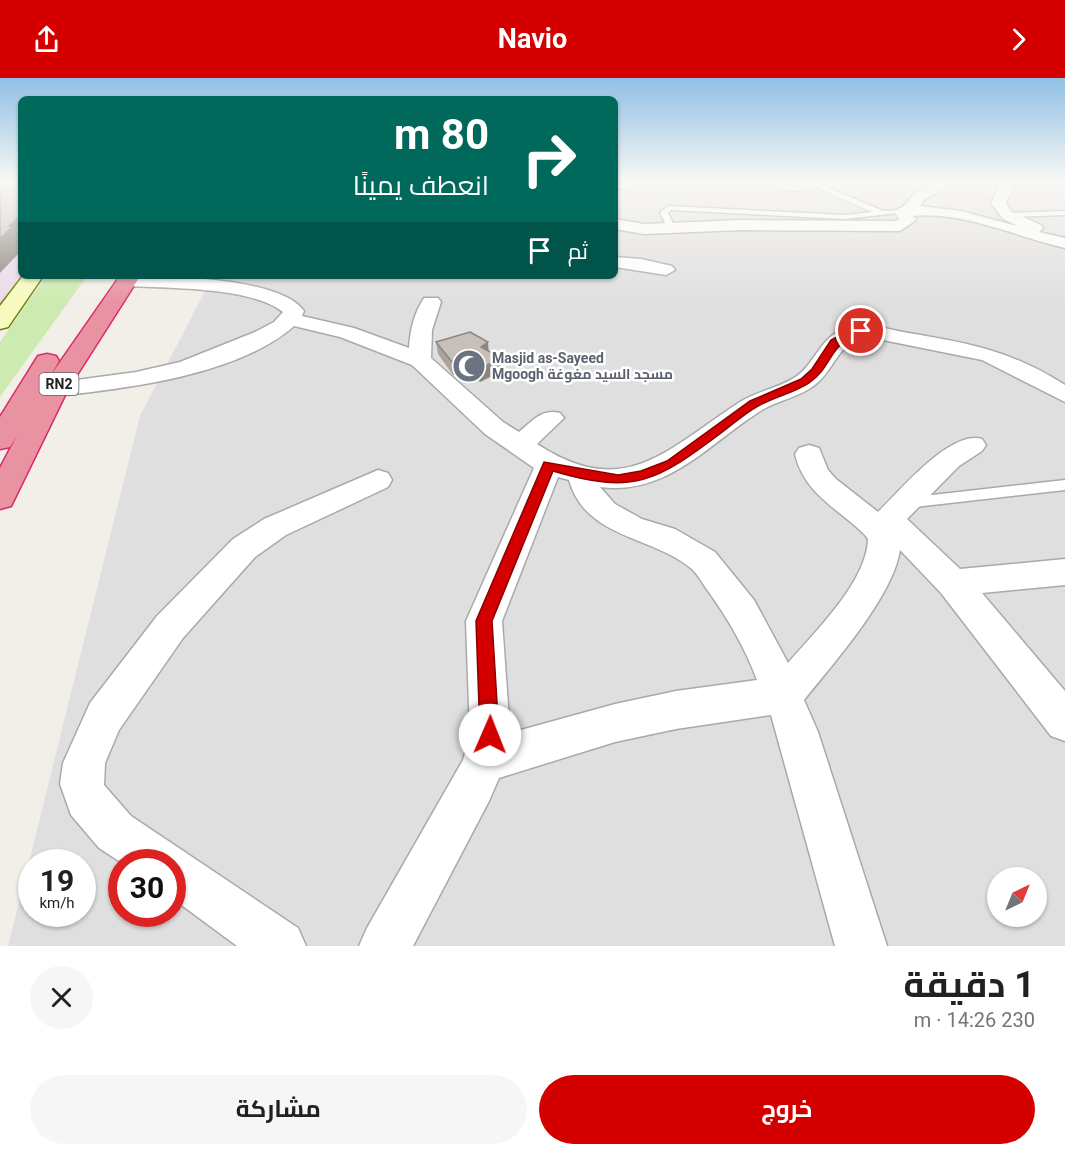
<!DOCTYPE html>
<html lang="ar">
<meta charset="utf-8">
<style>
:root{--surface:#fff;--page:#f6f6f6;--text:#202124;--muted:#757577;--accent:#d40000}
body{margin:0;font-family:Roboto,Cairo,sans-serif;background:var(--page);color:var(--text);direction:rtl;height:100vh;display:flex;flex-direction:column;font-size:22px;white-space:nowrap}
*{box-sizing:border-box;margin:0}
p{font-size:20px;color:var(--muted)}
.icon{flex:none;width:33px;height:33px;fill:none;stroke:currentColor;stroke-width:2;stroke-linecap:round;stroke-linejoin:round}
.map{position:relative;height:868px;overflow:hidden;direction:ltr}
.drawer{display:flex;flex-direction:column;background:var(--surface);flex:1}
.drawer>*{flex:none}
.guide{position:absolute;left:18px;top:18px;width:600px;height:183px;border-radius:9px;box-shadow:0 2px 4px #0004;direction:rtl;background:#00695c;color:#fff;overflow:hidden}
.needle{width:39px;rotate:43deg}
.buttons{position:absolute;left:987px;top:789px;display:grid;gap:12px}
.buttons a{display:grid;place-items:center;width:60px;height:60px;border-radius:50%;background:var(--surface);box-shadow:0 2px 4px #0004;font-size:30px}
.speed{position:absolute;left:18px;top:771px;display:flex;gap:12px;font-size:30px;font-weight:700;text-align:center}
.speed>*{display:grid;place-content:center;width:78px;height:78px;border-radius:50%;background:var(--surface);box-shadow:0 2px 4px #0004;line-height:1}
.speed small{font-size:15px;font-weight:400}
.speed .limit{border:9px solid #d22;background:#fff;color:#111}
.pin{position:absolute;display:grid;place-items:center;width:51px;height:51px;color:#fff;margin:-26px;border:3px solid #fff;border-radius:50%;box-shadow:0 2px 6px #0007}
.me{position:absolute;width:66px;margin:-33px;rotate:1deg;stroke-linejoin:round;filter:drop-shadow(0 0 4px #0008)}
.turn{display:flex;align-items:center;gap:21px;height:126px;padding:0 30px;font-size:27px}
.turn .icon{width:78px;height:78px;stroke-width:2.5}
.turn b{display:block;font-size:42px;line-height:51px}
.then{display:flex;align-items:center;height:57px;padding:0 30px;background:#0003;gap:12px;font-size:22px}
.round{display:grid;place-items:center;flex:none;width:63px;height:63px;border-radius:32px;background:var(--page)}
.head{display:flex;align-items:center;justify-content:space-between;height:102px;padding:0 30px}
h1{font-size:36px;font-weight:700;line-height:45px}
.primary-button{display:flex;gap:12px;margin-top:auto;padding:12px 30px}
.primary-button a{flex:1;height:69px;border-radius:36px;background:var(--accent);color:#fff;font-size:24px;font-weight:700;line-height:69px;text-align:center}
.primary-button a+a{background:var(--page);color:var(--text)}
header{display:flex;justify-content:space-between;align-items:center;height:78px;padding:0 30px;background:var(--accent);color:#fff;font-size:27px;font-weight:700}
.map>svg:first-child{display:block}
.residential{fill:#e0dfdf;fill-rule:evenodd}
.industrial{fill:#ebdbe8}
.grass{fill:#cdebb0}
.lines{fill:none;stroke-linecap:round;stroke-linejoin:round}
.lane-casing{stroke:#a9a9a9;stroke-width:3}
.street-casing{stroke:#a9a9a9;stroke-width:3}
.secondary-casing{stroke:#707d05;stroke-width:3}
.highway-casing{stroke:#dc2a67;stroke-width:3}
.lane{fill:#fff;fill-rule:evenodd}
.street{fill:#fff;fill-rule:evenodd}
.secondary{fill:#f7fabf;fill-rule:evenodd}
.highway{fill:#e892a2;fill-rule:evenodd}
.wall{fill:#aba49e}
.shaded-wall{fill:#8b8681}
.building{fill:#c7bfb8;stroke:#8b8681;stroke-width:1.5}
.route{fill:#d40000;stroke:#8a0000;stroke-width:1.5}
.labels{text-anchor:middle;stroke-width:5;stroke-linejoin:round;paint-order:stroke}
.far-worship-label{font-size:14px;font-weight:bold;fill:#5b616d;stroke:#fff;text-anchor:start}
.shield{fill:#fff;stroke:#646464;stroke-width:1.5}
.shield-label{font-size:14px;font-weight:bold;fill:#222}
</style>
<header><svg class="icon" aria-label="forward" viewBox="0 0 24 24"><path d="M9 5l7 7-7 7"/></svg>Navio<svg class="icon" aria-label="share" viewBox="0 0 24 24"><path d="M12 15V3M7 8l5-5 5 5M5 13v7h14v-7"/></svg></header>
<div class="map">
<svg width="1065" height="868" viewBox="0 0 1065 868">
<rect width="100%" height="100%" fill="#f2efe9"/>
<path class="residential" d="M615,103H1065V868H8L140,338L213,198H615ZM32,784H82V836H32ZM122,784H172V836H122ZM998,800H1036V838H998Z"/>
<path class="industrial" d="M0,103H21V198H35L0,241Z"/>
<path class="grass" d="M46,198H87L0,319V264Z"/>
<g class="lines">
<defs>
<path id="lane" d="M757,103L799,109L823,103L820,106L883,133L903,132L907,134L844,141L671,132L668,135L676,151L672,153L668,151L660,134L669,128L844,137L872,134L816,109L791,113Z
M615,107L637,106L641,108L615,111Z
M1065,133V137L1007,139L1003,137L1007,135Z
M1065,402V412L906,430L899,425L906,420Z"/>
<path id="street" d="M757,103H773L763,109L758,108Z
M939,103H957L924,122L920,128L961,133L1017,148L1002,140L991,125L1002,103H1016L1006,125L1012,134L1041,147L1043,150L1039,154L1065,160V170C1017,159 963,133 913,138L916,142L900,153L741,152L644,156L615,151V141L644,146L741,142L896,143L899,141L895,134L898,131L903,129L914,116Z
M615,179L641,181L672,188L675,192L666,197L615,189Z
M120,198C160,198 280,198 304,233L302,238L354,250L409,270C410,253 414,235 424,220H438L441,224L432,252L431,280L503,344L519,354C532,343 542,330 560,335L564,340L537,366C626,424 667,371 740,324C757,313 780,310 797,298C816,284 821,258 845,251C866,244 882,250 903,254C967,265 1008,271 1065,307V324L982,282L873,260C841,256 836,290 816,306C800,319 779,322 762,332C709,365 668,418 600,409L615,426L642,441L675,451L715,474L754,522L788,585C816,553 867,503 868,461L865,457C839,431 804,416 795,376L799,370L809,367L819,370L828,392L836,401L878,434C901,412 950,352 982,361L986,367L982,373L959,388L907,441L960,491L1065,481V507L982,515L1065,613V663L1051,658L941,515L900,472C893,518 834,585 804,622L818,654L887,868H835L771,637L676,651L615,664L499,700L489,723L413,868H359L367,850L463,682L470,657L466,543L534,390L485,356L412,287L340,259L294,248C239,297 126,311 55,318L47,316L43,311L47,306L136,294L180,284L255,254L274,244L283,234C253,209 166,210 126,208L117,202ZM558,399L569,402C586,461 651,457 692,491C698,497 703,506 708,513C729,542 745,570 757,602L676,613L615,626L510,655L502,543Z
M378,392L388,395L392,402L388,409L286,457L255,479L183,560L119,652L105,685L104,707L131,738L298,850L306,868H237L172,820V784L122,785L99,770L71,737L60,706L63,685L90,625L157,538L233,461L264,441Z"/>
<path id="secondary" d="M23,198H43L8,249L0,251V228Z"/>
<path id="highway" d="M120,198H140L68,311L11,428L0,431V390L17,358L10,369L0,371V339L38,278L47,276L56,278L59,283L51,297Z"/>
</defs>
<use href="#lane" class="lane-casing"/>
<use href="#street" class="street-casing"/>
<use href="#secondary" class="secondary-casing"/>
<use href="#highway" class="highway-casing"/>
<use href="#lane" class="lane"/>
<use href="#street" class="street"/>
<use href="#secondary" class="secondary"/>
<use href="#highway" class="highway"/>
</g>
<path class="wall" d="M436,264L488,273L501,280L502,293L480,304L461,293L453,297L438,276Z"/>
<path class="shaded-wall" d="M21,137V173L0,195V161L9,148Z
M488,264L489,277L481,269Z
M460,280L461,293L453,297L452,284Z
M501,280L502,293L480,304L479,291Z"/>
<path class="building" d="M0,103H21V137L9,148H13L0,161Z
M470,254L488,264L481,269L501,280L479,291L460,280L452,284L436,264Z"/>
<linearGradient id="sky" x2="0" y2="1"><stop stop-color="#8fc0e4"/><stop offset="0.46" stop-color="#f9f8f5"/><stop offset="1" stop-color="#f9f8f5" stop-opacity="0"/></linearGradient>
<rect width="1065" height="225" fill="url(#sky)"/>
<path class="route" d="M861,250L865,251V255C827,264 835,287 809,305C794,315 774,319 758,328C745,335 733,346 721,355C656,404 634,417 553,393L492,543L499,657L496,664L490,666L483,664L480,657L476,543L544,384L618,397L641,393L667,383L750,323L801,301L812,291L831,262L848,253Z"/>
<defs>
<symbol id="mosque-disc" viewBox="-11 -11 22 22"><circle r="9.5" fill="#6b7280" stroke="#fff"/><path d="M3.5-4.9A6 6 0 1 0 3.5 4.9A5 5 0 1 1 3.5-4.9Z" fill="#fff"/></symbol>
</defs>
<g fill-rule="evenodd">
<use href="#mosque-disc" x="450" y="269" width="38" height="38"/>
</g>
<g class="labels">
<g class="far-worship-label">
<text x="492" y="285">Masjid as-Sayeed<tspan x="492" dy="16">Mgoogh مسجد السيد مغوغة</tspan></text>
</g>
<rect class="shield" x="39.5" y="295" width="39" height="22" rx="4.5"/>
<g class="shield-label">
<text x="59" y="311">RN2</text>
</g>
</g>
</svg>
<div class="buttons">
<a><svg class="needle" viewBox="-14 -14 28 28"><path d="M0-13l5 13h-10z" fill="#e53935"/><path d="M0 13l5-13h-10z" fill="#757577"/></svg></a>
</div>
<div class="speed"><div>19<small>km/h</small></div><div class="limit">30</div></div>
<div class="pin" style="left:861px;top:253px;background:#d93025"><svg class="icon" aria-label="arrive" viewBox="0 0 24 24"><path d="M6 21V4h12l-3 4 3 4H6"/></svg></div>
<svg class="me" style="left:490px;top:657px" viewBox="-20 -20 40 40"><circle r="19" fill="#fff"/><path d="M0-13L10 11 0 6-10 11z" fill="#d40000"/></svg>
<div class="guide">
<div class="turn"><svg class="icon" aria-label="right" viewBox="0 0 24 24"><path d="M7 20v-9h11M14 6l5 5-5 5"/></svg><div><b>80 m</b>انعطف يمينًا</div></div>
<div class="then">ثم<svg class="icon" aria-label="arrive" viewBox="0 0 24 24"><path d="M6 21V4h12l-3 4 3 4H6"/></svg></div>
</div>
</div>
<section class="drawer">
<div class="head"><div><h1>1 دقيقة</h1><p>230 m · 14:26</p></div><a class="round"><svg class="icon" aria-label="close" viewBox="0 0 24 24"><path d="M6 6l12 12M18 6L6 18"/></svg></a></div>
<div class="primary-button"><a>خروج</a><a>مشاركة</a></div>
</section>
